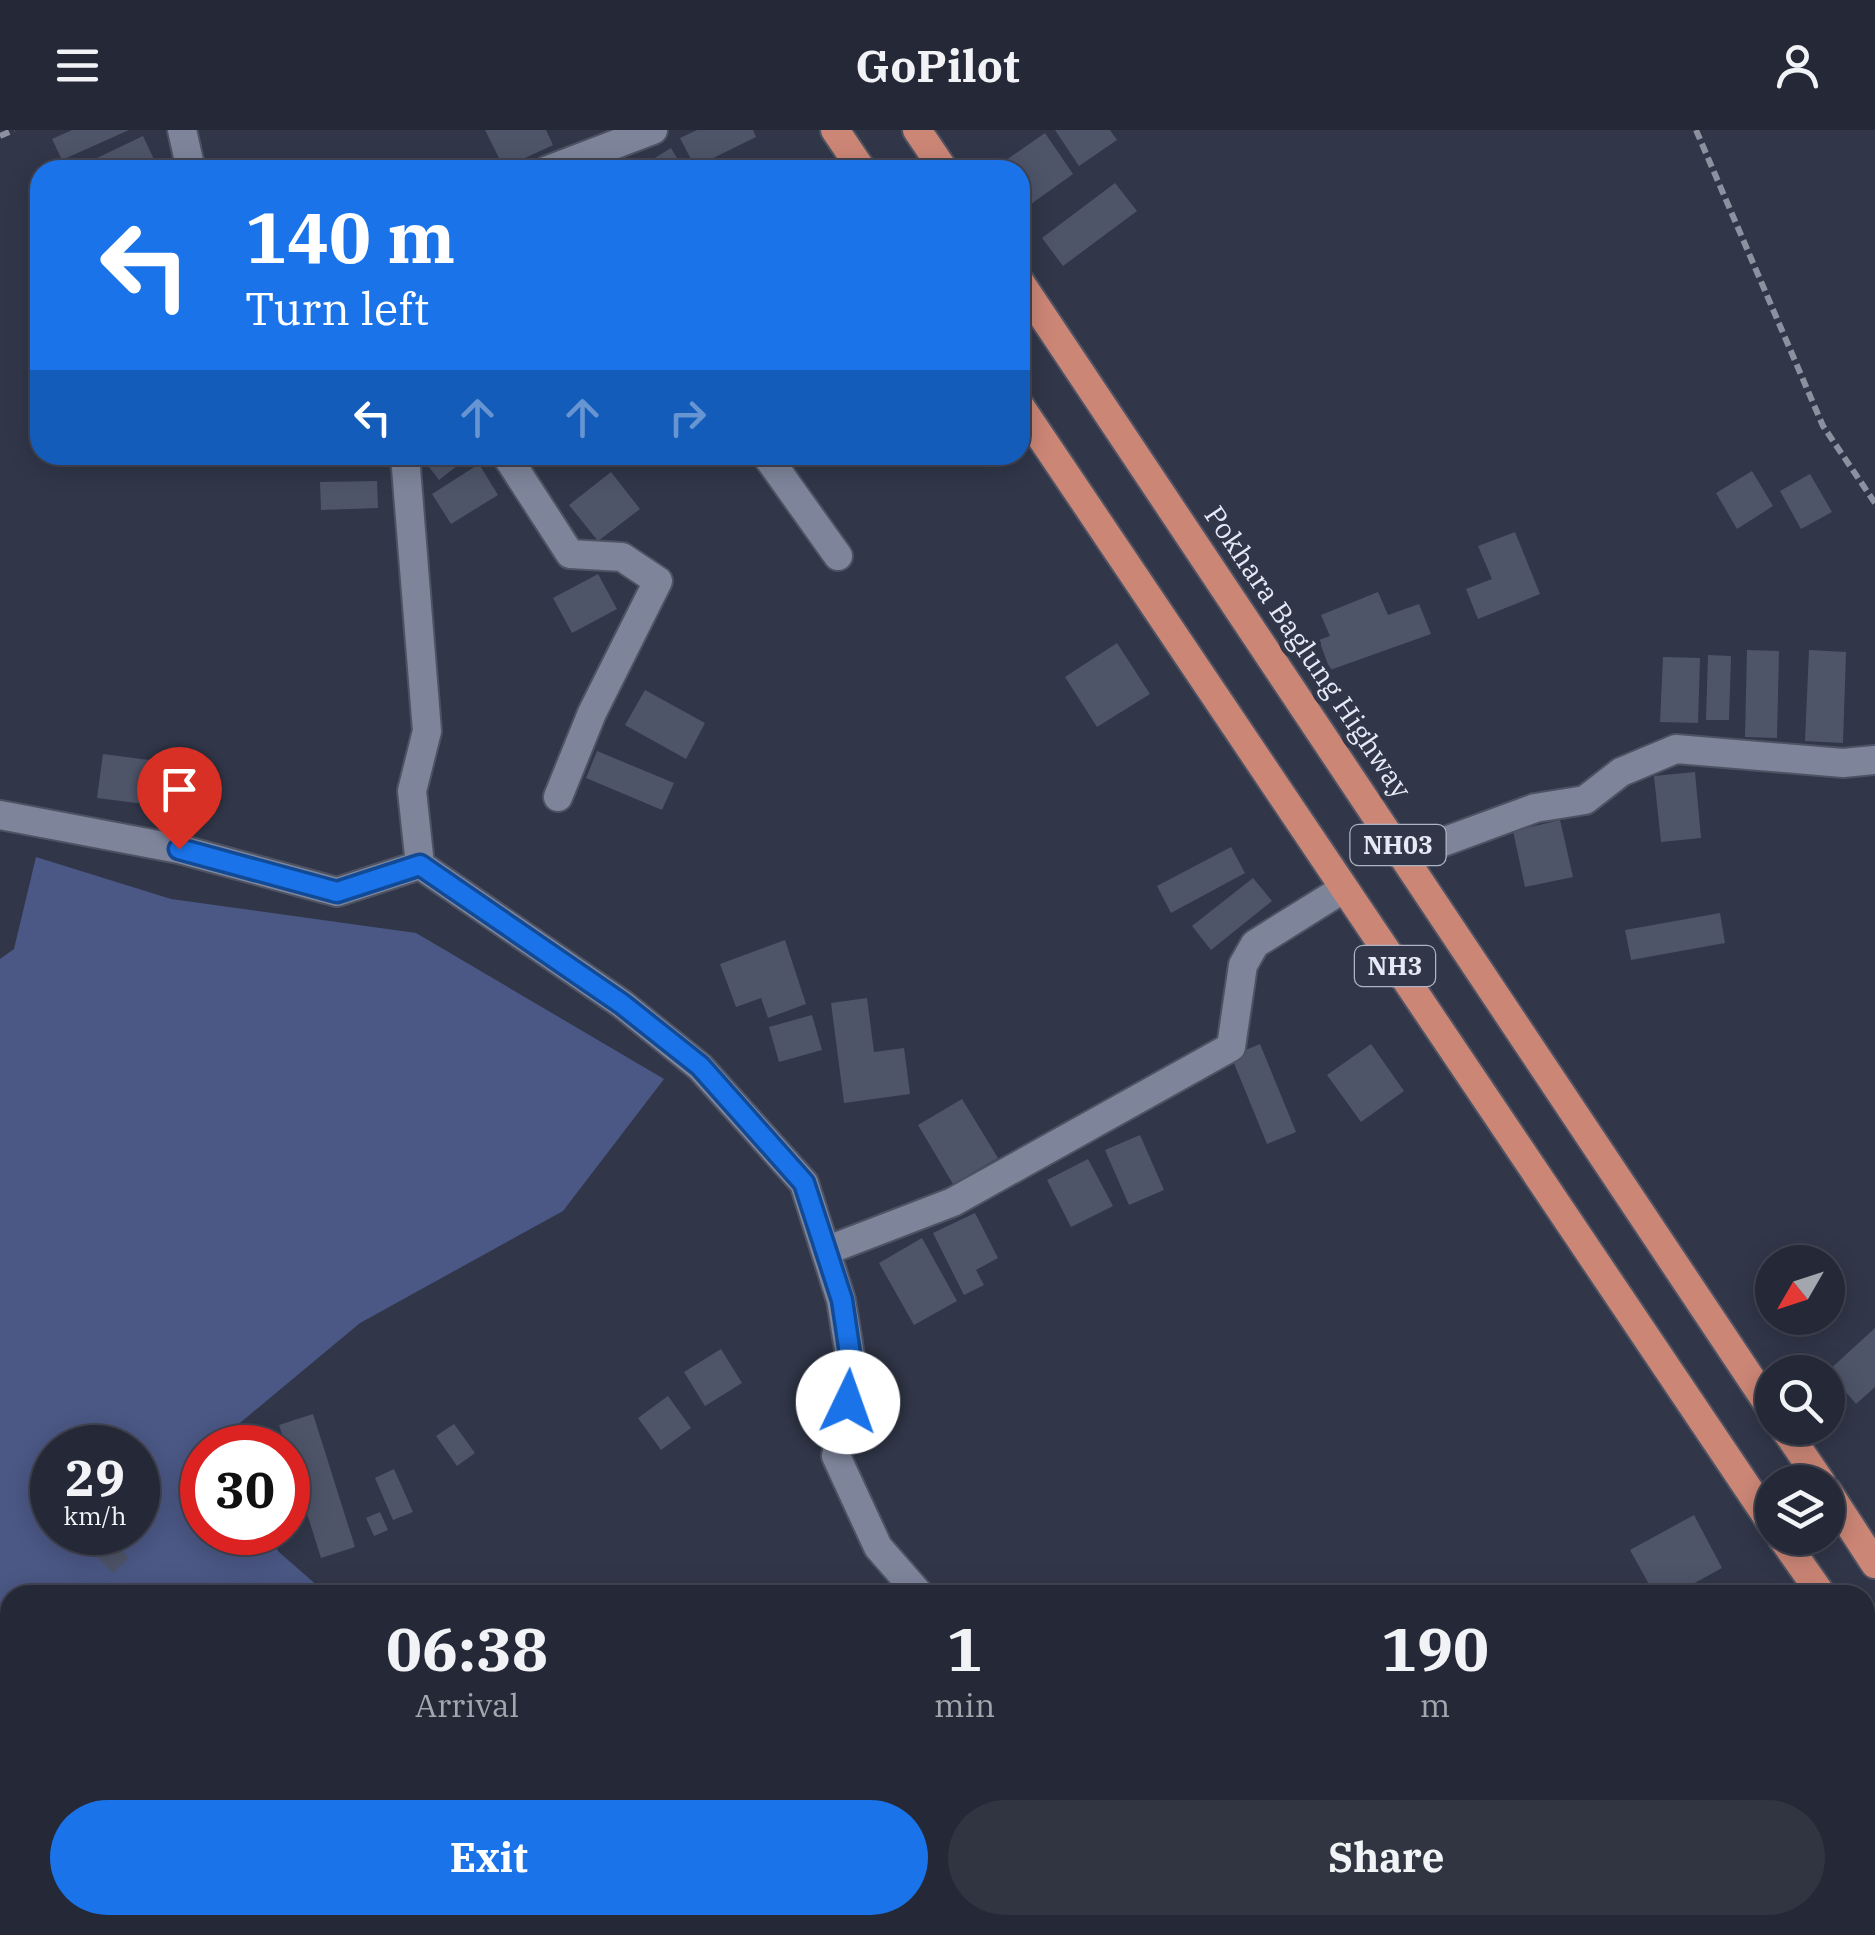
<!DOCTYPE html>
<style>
:root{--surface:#252937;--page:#313542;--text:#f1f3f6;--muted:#a3a6ad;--line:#424552;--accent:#1a73e8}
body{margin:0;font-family:"IBM Plex Serif",serif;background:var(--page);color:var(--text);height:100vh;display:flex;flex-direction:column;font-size:38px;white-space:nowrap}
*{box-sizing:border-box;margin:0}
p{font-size:32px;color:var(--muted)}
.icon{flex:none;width:55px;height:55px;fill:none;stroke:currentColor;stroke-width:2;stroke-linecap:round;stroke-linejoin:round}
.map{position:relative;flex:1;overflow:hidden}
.details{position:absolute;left:0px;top:1455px;width:1875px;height:350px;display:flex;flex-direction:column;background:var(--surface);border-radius:30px 30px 0 0;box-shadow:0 5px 25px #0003,0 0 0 2px var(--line)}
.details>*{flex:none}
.top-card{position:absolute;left:30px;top:30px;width:1000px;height:305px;border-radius:30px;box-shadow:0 5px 25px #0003,0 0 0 2px var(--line);background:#1a73e8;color:#fff;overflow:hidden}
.needle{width:65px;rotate:231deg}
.fabs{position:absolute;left:1755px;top:1115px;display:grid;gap:20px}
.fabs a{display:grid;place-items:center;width:90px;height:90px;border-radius:50%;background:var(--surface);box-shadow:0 5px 25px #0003,0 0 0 2px var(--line);font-size:50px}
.speed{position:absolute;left:30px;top:1295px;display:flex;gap:20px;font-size:50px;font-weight:700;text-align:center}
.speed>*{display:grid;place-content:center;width:130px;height:130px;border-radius:50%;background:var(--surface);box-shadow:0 5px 25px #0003,0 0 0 2px var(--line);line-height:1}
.speed small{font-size:25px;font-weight:400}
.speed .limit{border:15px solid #d22;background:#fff;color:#111}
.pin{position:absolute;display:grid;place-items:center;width:85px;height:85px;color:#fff;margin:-102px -42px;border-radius:50% 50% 50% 0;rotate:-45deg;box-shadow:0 0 10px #0007}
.pin .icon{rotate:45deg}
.me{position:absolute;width:110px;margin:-55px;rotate:3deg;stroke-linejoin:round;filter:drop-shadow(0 0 8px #0008)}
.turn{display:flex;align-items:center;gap:35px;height:210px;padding:0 50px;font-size:45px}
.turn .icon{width:130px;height:130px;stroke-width:2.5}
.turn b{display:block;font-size:70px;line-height:85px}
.lanes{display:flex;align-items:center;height:95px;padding:0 50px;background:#0003;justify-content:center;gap:50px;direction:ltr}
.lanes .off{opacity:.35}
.eta{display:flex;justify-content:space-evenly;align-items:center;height:170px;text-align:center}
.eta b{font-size:60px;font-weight:700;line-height:70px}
.action{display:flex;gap:20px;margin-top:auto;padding:20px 50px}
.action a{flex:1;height:115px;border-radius:60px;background:var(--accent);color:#fff;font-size:40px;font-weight:700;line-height:115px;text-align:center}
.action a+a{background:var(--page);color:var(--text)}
header{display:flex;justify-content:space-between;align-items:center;height:130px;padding:0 50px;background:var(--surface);font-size:45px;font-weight:700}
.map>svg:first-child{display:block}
.green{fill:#4b5885;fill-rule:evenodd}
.building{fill:#4e5569}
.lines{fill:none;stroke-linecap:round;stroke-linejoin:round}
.minor-casing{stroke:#4e5363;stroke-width:32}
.trunk-casing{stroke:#4e5363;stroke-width:32}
.path{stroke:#8c91a0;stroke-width:6;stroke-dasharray:10 5;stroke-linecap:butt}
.minor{stroke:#7e859b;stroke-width:28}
.trunk{stroke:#cc8676;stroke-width:28}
.route-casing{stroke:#114b97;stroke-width:25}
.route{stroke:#1a73e8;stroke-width:18}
.labels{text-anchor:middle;stroke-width:10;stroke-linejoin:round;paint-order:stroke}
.shield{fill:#313749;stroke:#afb4c2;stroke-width:2.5}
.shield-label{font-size:25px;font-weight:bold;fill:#e5eaf6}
.street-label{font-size:28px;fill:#e5eaf6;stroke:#313749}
</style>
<header><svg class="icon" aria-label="menu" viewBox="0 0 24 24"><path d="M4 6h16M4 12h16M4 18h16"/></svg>GoPilot<svg class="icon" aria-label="person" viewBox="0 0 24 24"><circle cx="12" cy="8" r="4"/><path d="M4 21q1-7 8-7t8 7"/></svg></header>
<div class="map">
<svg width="1875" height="1805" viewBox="0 0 1875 1805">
<rect width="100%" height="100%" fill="#313749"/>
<path class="green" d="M36,727L171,769L416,803L664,949L563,1081L360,1193L211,1317L202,1318V1402L266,1403L279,1422L328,1465H10V1795H501V1805H0V829L14,819ZM52,1318H138V1402H52Z"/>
<path class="building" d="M72,0H129L62,30L52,9Z
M485,0H546L553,15L504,38Z
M697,0H753L756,7L695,37L680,8Z
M1055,0H1110L1117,10L1079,36Z
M1045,3L1073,44L1020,82V40H992Z
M143,6L159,40H72Z
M671,18L684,40H635Z
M1115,53L1137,81L1063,136L1042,108Z
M420,325H471L439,350Z
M479,334L498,365L451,394L432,364Z
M1752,341L1773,376L1737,399L1716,363Z
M611,342L640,379L598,411L569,375Z
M1810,344L1832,382L1801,399L1780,361Z
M377,351L378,378L321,380L320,352Z
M1515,402L1540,464L1478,489L1466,459L1492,449L1478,416Z
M598,444L617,479L572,503L553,468Z
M1378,462L1388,485L1419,474L1431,504L1330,540L1319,510L1330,506L1321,485Z
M1117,513L1150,564L1097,597L1065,547Z
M1747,520L1779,521L1777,608L1745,607Z
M1809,520L1846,522L1843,613L1805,611Z
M1708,525L1731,526L1729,590H1706Z
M1663,527L1700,528L1698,593L1660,592Z
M645,560L705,593L686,629L625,595Z
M597,621L674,653L662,680L586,648Z
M103,624L157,631L152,675L97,668Z
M1695,642L1701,708L1661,712L1654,646Z
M1560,690L1573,747L1525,757L1513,701Z
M1231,717L1245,743L1171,783L1157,756Z
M1253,748L1272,771L1211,820L1192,796Z
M1720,783L1725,813L1631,830L1625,800Z
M785,810L806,874L768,888L761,868L736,877L720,834Z
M867,868L874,922L904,918L910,964L844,973L831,873Z
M812,885L822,920L779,932L769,897Z
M1260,914L1296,1002L1267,1014L1231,926Z
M1371,914L1404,961L1361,992L1327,945Z
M962,969L998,1028L953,1054L918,995Z
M1140,1005L1164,1060L1129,1075L1105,1020Z
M1088,1029L1113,1076L1071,1097L1047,1050Z
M975,1083L998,1128L976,1140L984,1155L964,1165L933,1103Z
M922,1108L957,1171L914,1195L879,1133Z
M1875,1198V1257L1856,1274L1828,1241Z
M721,1219L742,1253L705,1276L684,1242Z
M668,1266L691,1298L661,1320L638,1288Z
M313,1284L355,1417L321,1428L279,1295Z
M454,1294L475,1323L457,1336L436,1306Z
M394,1339L413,1382L393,1390L375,1348Z
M380,1382L388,1400L374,1406L366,1388Z
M1694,1385L1722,1438L1673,1465H1655L1630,1420Z
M87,1402H105L129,1428L113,1443L80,1409Z"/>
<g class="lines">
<defs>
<path id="minor" d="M182,0L191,40
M548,40L653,0
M405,325L427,601L412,661L420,735L622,874L700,937L804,1053L841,1170L853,1244L836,1326L878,1417L920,1465
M506,325L570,424L622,427L658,451L592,583L558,667
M766,325L838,426
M0,685L179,719L337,762L420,735
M1405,726L1535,678L1585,670L1621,642L1676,619L1843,633L1875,630
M828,1120L953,1072L1231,917L1243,835L1255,814L1343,759
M1035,1795L1036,1805"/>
<path id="trunk" d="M835,0L862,40
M917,0L944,40
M1020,152L1772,1280
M1020,276L1772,1394
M1784,1298L1821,1352
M1828,1362L1875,1434
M1782,1408L1822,1465
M1865,1527L1875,1542"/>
</defs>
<use href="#minor" class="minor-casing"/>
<use href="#trunk" class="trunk-casing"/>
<path class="path" d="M1696,0L1823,296L1875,373
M0,6L14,0"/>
<use href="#minor" class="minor"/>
<use href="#trunk" class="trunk"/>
</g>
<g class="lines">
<defs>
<path id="route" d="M179,719L337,762L420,735L622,874L700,936L804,1053L842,1170L853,1244L848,1272"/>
</defs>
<use href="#route" class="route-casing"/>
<use href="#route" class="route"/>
</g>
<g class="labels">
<g class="shield">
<rect x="1350.5" y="695" width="95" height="40" rx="8"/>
<rect x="1355" y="816" width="80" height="40" rx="8"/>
</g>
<g class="shield-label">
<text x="1398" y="724">NH03</text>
<text x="1395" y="845">NH3</text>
</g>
<g class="street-label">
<text transform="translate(1308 522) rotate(56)" y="10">Pokhara Baglung Highway</text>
</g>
</g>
</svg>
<div class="fabs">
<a><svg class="needle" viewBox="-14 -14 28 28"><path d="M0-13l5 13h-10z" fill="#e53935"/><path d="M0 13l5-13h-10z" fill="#a3a6ad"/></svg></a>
<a><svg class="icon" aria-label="search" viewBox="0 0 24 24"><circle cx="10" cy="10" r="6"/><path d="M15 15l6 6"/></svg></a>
<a><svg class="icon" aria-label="layers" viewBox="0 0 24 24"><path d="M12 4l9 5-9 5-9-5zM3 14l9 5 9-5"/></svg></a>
</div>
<div class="speed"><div>29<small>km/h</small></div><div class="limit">30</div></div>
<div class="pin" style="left:179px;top:719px;background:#d93025"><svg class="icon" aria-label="arrive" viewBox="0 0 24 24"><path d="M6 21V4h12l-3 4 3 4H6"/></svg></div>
<svg class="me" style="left:848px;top:1272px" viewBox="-20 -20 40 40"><circle r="19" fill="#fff"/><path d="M0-13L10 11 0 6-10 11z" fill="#1a73e8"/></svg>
<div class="top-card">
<div class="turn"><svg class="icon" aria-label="left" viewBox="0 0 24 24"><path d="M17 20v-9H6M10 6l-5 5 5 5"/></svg><div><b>140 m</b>Turn left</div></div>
<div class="lanes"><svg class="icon" aria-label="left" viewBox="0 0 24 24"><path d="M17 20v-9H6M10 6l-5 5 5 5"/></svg><svg class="icon off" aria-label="ahead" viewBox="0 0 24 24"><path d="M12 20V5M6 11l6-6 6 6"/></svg><svg class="icon off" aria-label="ahead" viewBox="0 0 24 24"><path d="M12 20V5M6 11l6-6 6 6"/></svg><svg class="icon off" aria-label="right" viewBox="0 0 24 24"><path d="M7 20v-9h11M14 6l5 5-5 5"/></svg></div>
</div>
<section class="details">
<div class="eta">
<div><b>06:38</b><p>Arrival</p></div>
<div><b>1</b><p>min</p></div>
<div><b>190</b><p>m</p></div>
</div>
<div class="action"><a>Exit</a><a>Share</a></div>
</section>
</div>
